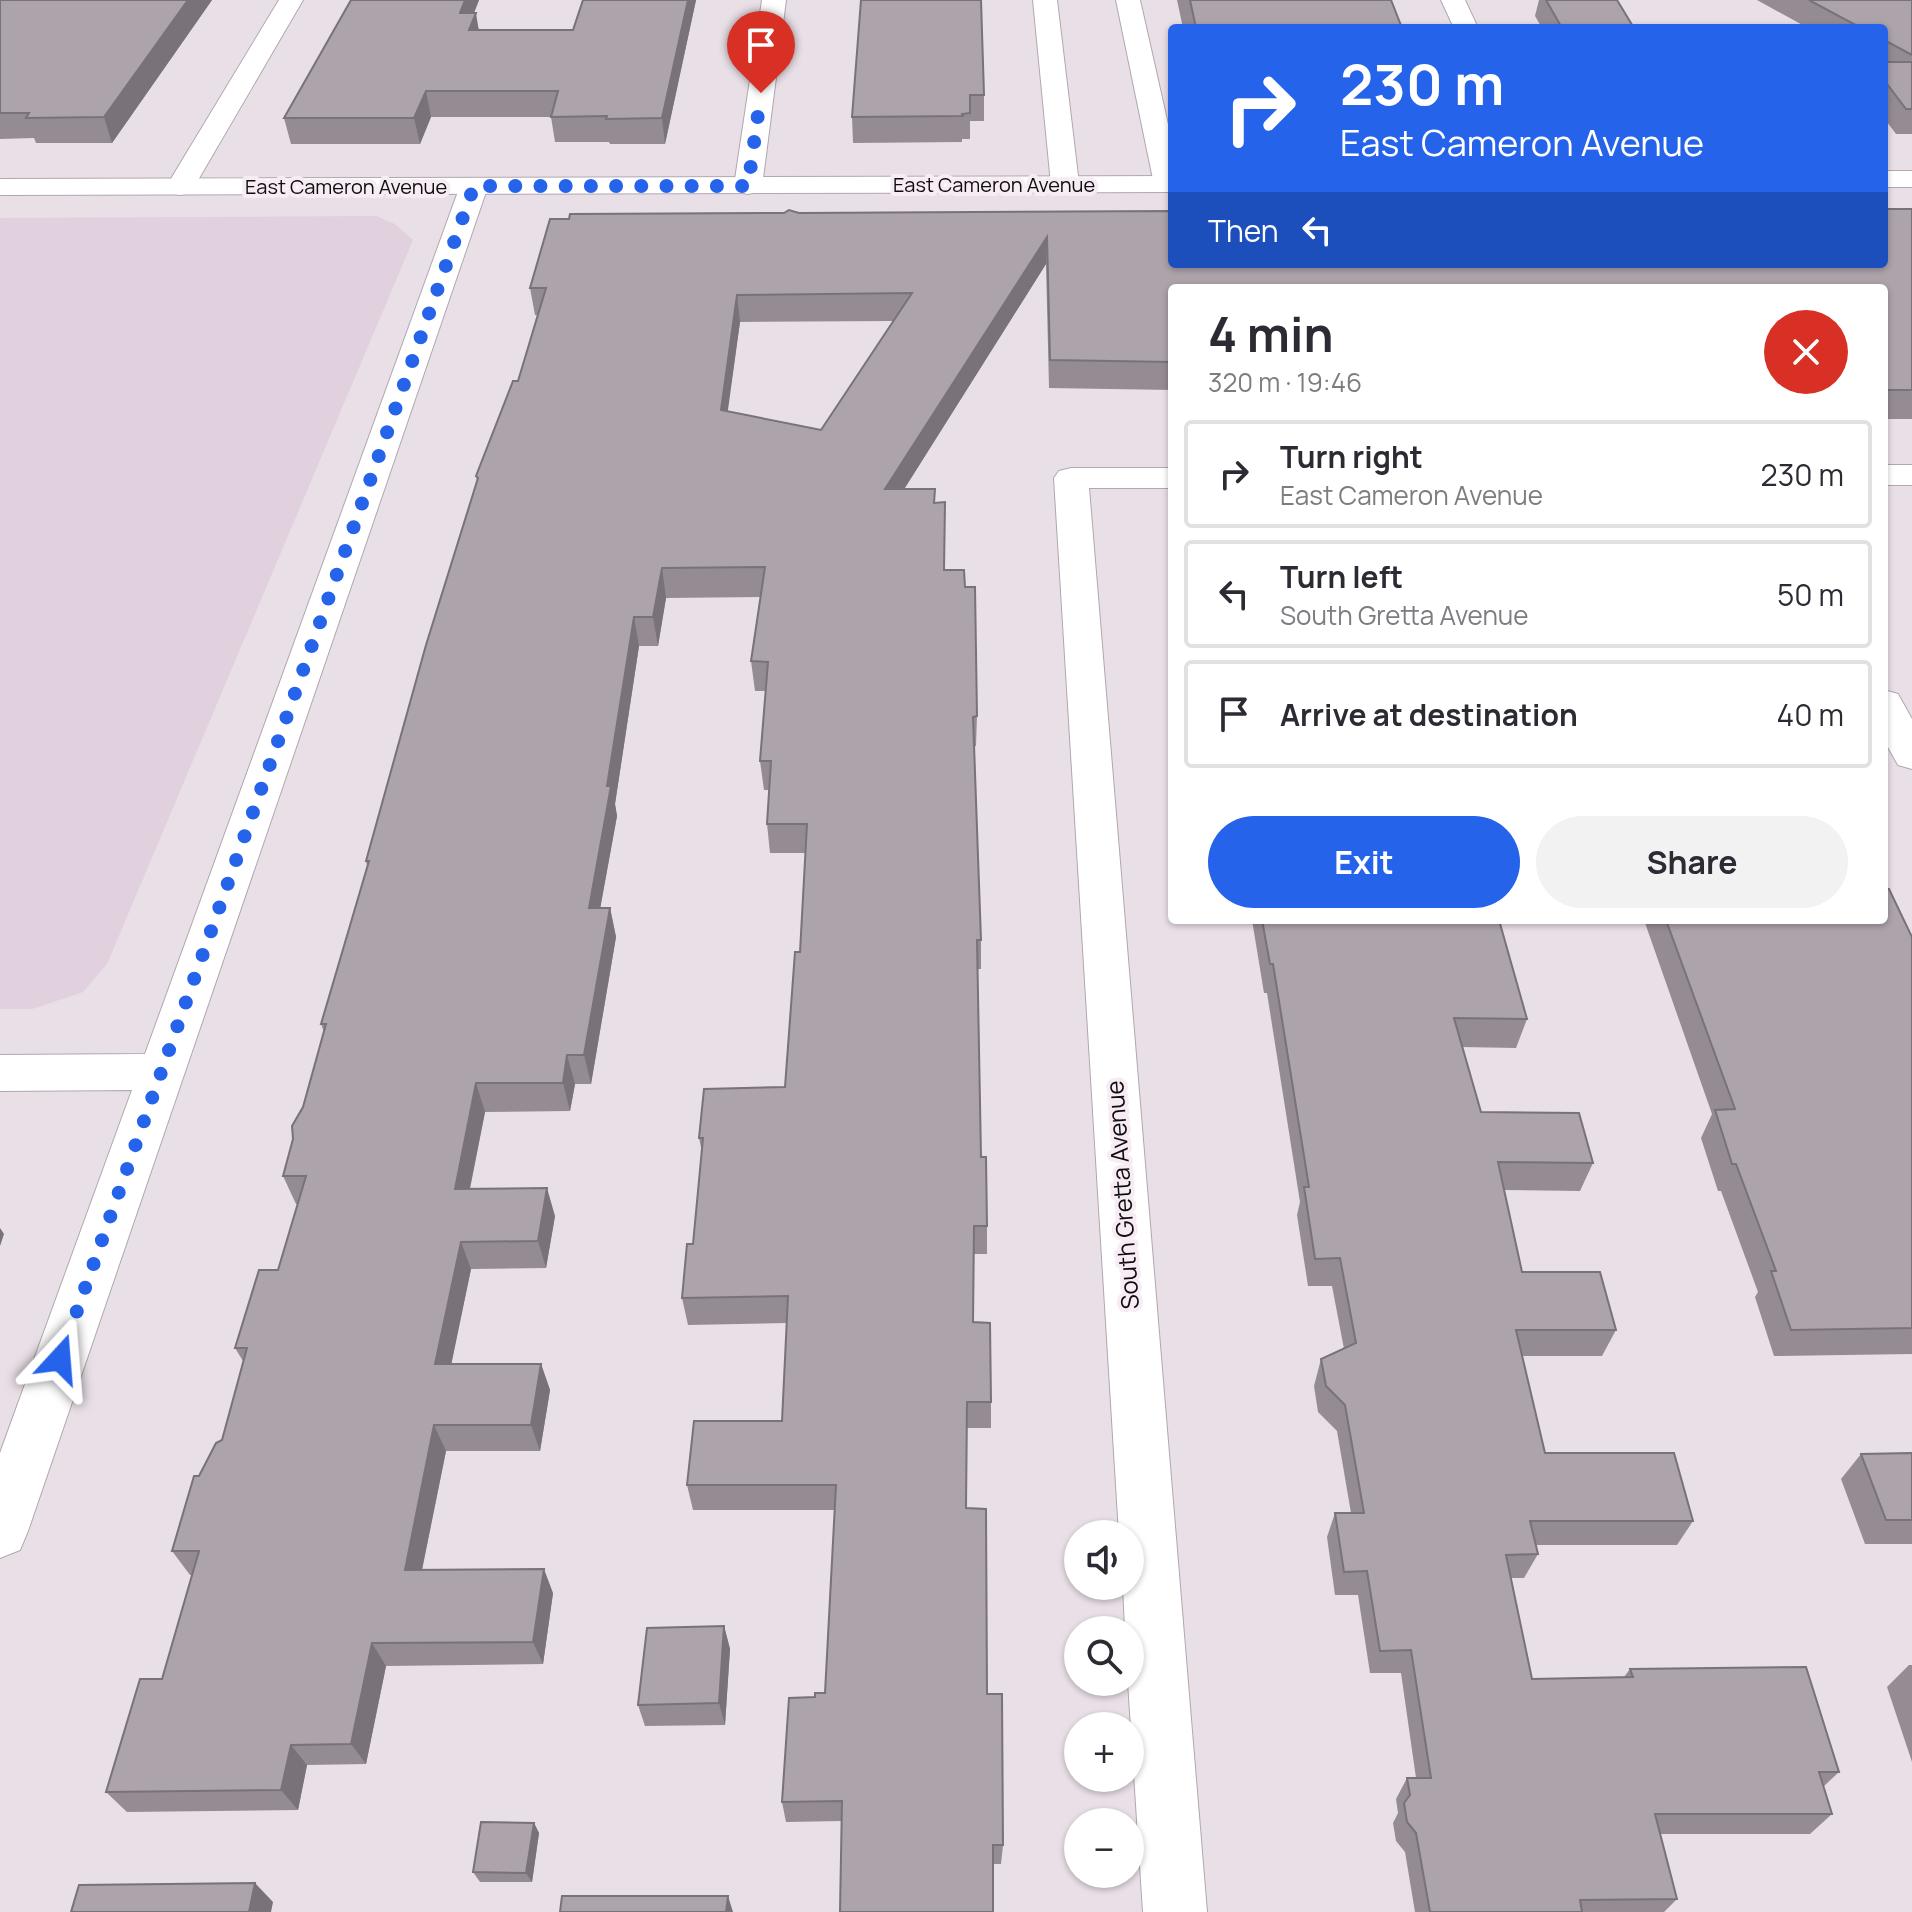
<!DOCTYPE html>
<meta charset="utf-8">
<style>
:root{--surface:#fff;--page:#f2f2f3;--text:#2b2b33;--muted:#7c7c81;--line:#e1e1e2;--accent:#2563eb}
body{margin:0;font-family:Manrope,sans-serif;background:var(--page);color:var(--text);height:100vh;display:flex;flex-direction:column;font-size:30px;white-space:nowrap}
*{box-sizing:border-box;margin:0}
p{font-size:26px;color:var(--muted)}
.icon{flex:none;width:44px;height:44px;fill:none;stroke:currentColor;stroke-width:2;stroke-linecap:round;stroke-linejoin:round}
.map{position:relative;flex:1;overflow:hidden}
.side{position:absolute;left:1168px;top:284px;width:720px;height:640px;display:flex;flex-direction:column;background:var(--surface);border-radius:8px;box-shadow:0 2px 6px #0004}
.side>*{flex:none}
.guide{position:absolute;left:1168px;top:24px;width:720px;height:244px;border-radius:8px;box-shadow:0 2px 6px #0004;background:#2563eb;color:#fff;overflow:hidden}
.tools{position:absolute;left:1064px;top:1520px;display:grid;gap:16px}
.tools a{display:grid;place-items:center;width:80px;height:80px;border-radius:50%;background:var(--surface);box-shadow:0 2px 6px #0004;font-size:40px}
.pin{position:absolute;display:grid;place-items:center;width:68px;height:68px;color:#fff;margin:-82px -34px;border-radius:50% 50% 50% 0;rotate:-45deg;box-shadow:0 0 8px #0007}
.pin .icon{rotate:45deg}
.me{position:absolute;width:88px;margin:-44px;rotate:19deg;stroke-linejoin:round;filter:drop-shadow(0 0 6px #0008)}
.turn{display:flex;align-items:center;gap:28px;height:168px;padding:0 40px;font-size:36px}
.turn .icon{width:104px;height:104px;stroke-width:2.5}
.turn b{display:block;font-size:56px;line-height:68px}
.then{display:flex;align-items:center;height:76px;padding:0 40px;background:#0003;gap:16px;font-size:30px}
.round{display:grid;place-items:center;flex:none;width:84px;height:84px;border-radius:42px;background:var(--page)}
.summary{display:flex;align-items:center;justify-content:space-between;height:136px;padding:0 40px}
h1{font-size:48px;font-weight:700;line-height:60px}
.button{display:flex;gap:16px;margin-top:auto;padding:16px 40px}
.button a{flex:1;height:92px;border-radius:48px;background:var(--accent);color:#fff;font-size:32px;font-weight:700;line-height:92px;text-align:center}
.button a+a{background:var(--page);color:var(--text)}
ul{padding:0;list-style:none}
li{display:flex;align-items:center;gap:24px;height:108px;margin:0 16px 12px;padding:0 24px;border:4px solid var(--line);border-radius:8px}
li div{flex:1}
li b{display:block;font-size:30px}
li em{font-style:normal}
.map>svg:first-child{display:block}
.built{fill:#e1d0dd}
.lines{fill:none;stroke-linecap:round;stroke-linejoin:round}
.minor-casing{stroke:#b1a7af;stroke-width:2}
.major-casing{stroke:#b1a7af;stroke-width:2}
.minor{fill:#fff;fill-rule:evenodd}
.major{fill:#fff;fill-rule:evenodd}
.wall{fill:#958c93;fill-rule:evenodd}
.shaded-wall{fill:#797278}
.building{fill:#ada3ab;stroke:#797278;stroke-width:2;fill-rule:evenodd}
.route{stroke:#2563eb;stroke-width:14;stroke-dasharray:0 25.2}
.labels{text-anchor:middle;stroke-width:8;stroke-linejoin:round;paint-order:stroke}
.far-street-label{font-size:20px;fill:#0f0c0f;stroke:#f7ecf4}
.street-label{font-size:24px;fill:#0f0c0f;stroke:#f7ecf4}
</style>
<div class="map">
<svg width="1912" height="1912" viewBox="0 0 1912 1912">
<rect width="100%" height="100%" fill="#e9dfe7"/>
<path class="built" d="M376,216L395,224L413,240L107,964L83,992L32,1009H0V218Z"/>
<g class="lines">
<defs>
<path id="minor" d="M279,0H303L194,187L190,193L180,195L170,193L166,187Z
M762,0H786L762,186L758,192L748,194L738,192L734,186Z
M1033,0H1057L1079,184L1075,190L1065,192L1055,190L1051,184Z
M1116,0H1140L1172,142V191L1158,190L1154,184Z
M1441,0H1465L1478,28H1454Z
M474,178L484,180L488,186L28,1531L20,1550L0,1558V1453L132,1090L0,1091V1055L145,1054L460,186L464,180Z
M1884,465H1912V485H1884Z
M1071,468H1172V488H1089L1207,1912H1143L1128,1682L1130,1630H1125L1123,1586H1130V1534H1119L1054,478L1059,471Z
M1884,690L1898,694L1912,719V769L1898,765L1884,740Z"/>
<path id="major" d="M1884,171H1912V187H1884Z
M1172,176V192L0,195V179Z"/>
</defs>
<use href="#minor" class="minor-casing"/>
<use href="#major" class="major-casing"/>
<use href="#minor" class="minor"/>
<use href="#major" class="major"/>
</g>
<path class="wall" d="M0,0H212L112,143H36L34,138L0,139Z
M479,0L474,13L479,30H573L696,0L665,144H610L609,142H555L551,117H431L420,144H291L284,118Z
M861,0L984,95V121H970V139H962V142L853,143L852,117Z
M1177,0H1391L1402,28H1183Z
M1539,0H1617L1634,28H1542L1535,16Z
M1757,0H1912V134H1896L1884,118V28H1808Z
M1912,209V419H1884V288H1172V390L1049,388L1046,264L904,489L935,503L945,570L965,587L977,716L976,746H974L981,940V969H977L981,1157L987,1226V1254H974L973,1322L991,1402V1428H967L966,1508L987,1694L1003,1845L1001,1864H993L842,1821L786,1822L782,1802L815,1697L825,1693L835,1510H693L687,1485L782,1421L787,1323L688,1325L682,1298L693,1244L702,1152L699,1138L785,1087L800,952L806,853H770L767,824L769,790H764L760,761L766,691H755L751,661L761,597L666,598L658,646H639L615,804L617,816L600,908H610L616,937L591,1084H575L570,1111L485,1112L470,1189L555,1216L546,1268L471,1269L451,1364H541L550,1390L540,1451H446L422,1570L553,1593L543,1664L386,1666L366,1764L307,1765L298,1810L127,1812L106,1792L162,1679L192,1575H190L172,1551L199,1476L222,1440L243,1361L235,1348L278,1270L298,1204H296L283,1176L324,1032L321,1024L367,866L366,861L477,481L476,476L518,381L537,315H535L530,288L799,213ZM893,321L821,430L727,412L740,322Z
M1252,920H1501H1499L1527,1019L1516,1048L1462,1047L1481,1112L1593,1163L1580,1191L1504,1190L1522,1272L1616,1330L1602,1356H1522L1545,1453L1693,1521L1677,1545H1536L1538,1554L1524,1578H1511L1532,1679L1624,1677L1630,1669L1839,1772L1823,1787L1832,1814L1810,1834H1660L1677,1899L1664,1912H1415L1405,1852L1396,1841L1393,1823L1398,1813L1396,1799L1407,1778H1416L1401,1673H1370L1358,1595H1335L1327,1537L1335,1513H1351L1337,1431L1318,1412L1314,1386L1321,1359L1344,1349L1332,1286H1308L1297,1215L1300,1202L1267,993H1264Z
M1644,920H1884L1912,937V1354L1774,1356L1755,1297L1758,1292L1721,1191H1718L1701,1138L1712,1114Z
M1912,1453V1544H1865L1841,1479L1861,1454Z
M724,1626L730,1649L725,1725L645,1726L638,1705Z
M1909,1665H1912V1762L1887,1687Z
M534,1823L539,1833L532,1882H480L473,1872Z"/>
<path class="shaded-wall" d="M188,0H212L112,143L104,117Z
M465,0H479L464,38L460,13Z
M688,0H696L665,144L662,118Z
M476,13L480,38L469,30Z
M426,91L431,117L420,144L414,118Z
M1047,237L1046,264L886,518L885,489Z
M737,295L740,322L724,439L721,410Z
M662,568L666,598L658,646L653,617Z
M634,617L639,646L615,804L617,816L595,937L589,908Z
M610,908L616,937L591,1084L584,1055Z
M567,1055L575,1084L570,1111L563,1083Z
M476,1083L485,1112L464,1217L455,1189Z
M547,1188L555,1216L546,1268L538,1241Z
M0,1228L4,1234L0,1246Z
M461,1242L471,1269L446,1390L435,1364Z
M541,1364L550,1390L540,1451L531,1425Z
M434,1425L446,1451L417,1594L405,1570Z
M544,1569L553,1593L543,1664L533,1642Z
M724,1626L730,1649L725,1725L719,1703Z
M372,1643L386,1666L366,1764L351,1744Z
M291,1745L307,1765L298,1810L281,1790Z
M534,1823L539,1833L532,1882L526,1873Z
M255,1883L273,1902L271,1912H249Z
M728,1896L733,1912H726Z"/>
<path class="building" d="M0,0H188L104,117L26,118L29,113H0Z
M351,0H465L460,13H476L469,30H573L583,0H688L662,118L606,119L607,116L551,117L558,91H426L414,118H284Z
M861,0H981L984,95H970V113L962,114L963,116L852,117Z
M1190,0H1391L1402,28H1196Z
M1546,0H1617L1634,28H1562Z
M1809,0H1912V55L1884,40V28H1861Z
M1884,62H1912V109H1906L1884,80Z
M1884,209H1912V390H1884V288H1172V362L1050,360L1047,237L885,489H935L934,503L945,502L944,570H964L965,587H975L977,716L973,717L981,940H977L981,1157H986L987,1226H974L973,1322L990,1323L991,1402H967L966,1508L986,1509L987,1694H1002L1003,1845H993V1912H840L842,1801L782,1802L789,1698L815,1697V1693H825L836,1485H687L694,1421H782L788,1296L682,1298L687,1244H693L703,1138H699L704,1089L785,1087L795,952H800L807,824H767L771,761H760L768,662L751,661L765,567L662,568L653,617H634L607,786H611L589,908H610L584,1055H567L563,1083H476L455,1189L547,1188L538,1241L461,1242L435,1364H541L531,1425H434L405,1570L544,1569L533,1642L372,1643L351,1744L291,1745L281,1790L106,1792L140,1679H162L199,1551H172L194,1476H199L216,1443L222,1440L247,1348H235L259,1270H278L306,1176H283L293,1139L292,1126L303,1107L326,1024H321L369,861H366L426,645L478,478L476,476L513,381H518L546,288H530L550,219H569L570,214L784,213L789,210L799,213L1172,211V264H1884ZM912,293L821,430L721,410L737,295Z
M1884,885L1886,889H1889L1912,937V1328L1791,1330L1771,1271H1776L1736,1164H1732L1715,1110L1735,1109L1666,920H1884Z
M1262,920H1499L1527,1019L1454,1018L1481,1112L1579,1113L1593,1163L1498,1162L1522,1272H1600L1616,1330H1516L1545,1453H1674L1693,1521H1530L1538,1554L1506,1555L1532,1679L1633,1677L1630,1669L1806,1667L1839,1772H1819L1832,1814H1655L1677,1899L1580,1900L1582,1912H1430L1416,1833L1407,1822L1404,1803L1410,1795L1407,1778H1431L1411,1650L1380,1651L1367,1571L1344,1572L1335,1513H1364L1345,1405L1326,1386L1321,1359L1356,1343L1340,1258L1315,1259L1304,1187H1309L1273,964H1270Z
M1912,1453V1520H1886L1861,1454Z
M724,1626L719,1703L638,1705L647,1628Z
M481,1822L534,1823L526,1873L473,1872Z
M255,1883L249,1912H71L79,1885Z
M562,1896H728L726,1912H560Z"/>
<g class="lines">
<path class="route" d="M60,1359L474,186H748L761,93"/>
</g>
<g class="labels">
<g class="far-street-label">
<text x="994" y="192">East Cameron Avenue</text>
<text x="346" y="194">East Cameron Avenue</text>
</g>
<g class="street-label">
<text transform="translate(1123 1195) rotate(-94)" y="8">South Gretta Avenue</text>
</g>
</g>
</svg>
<div class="tools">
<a><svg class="icon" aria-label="sound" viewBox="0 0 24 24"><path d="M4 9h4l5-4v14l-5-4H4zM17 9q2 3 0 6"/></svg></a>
<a><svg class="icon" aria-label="search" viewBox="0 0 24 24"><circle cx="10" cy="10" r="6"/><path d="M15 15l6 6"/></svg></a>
<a>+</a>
<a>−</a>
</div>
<div class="pin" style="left:761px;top:93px;background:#d93025"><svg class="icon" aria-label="arrive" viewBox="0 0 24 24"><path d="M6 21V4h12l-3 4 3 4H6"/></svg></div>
<svg class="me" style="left:60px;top:1359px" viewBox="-20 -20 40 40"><path d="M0-17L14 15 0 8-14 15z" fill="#2563eb" stroke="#fff" stroke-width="4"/></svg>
<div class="guide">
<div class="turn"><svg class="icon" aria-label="right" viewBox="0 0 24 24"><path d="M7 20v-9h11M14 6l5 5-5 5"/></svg><div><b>230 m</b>East Cameron Avenue</div></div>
<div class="then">Then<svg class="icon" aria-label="left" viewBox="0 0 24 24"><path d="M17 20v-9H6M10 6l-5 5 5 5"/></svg></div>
</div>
<section class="side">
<div class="summary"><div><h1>4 min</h1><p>320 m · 19:46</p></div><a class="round" style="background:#d93025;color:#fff"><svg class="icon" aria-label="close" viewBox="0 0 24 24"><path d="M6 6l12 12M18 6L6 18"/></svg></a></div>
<ul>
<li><svg class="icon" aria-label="right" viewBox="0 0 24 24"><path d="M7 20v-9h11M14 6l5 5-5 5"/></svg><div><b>Turn right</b><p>East Cameron Avenue</p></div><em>230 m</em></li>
<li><svg class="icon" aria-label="left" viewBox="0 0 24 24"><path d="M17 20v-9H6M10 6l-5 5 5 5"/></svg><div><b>Turn left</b><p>South Gretta Avenue</p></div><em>50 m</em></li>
<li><svg class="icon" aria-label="arrive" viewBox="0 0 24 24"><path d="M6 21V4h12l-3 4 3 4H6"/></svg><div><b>Arrive at destination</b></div><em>40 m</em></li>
</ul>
<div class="button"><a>Exit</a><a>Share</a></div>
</section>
</div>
